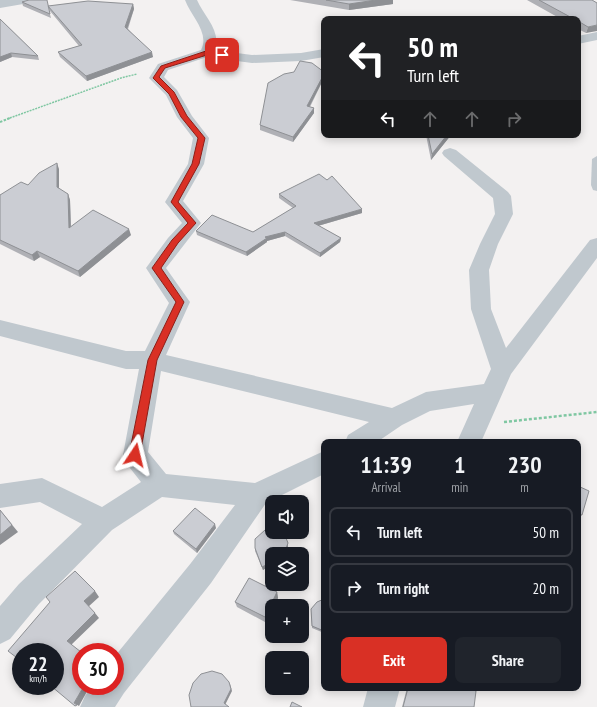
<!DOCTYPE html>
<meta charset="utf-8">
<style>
:root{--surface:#171b24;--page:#20242c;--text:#f1f3f6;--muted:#9ea1a6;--line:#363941;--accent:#d93025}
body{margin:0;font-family:"PT Sans Narrow",sans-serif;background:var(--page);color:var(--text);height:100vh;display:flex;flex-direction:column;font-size:15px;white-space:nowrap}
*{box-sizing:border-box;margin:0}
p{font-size:13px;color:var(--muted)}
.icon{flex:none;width:22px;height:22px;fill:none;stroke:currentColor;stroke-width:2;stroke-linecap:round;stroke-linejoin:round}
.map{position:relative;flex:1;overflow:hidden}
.drawer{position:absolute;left:321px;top:439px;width:260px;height:252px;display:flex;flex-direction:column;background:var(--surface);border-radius:8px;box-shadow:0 2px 10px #0003}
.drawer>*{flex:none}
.banner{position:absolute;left:321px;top:16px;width:260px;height:122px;border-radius:8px;box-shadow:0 2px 10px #0003;background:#202124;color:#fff;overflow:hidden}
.controls{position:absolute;left:265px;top:495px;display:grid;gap:8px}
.controls a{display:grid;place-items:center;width:44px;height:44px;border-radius:8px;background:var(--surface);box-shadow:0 2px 10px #0003;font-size:20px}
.speed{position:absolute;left:12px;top:643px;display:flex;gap:8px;font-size:20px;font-weight:700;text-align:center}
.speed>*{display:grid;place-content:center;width:52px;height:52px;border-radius:50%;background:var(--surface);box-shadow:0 2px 10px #0003;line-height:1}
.speed small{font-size:10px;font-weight:400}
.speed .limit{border:6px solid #d22;background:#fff;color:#111}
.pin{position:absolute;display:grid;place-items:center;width:34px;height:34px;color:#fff;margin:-17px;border-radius:8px;box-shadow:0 2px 6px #0006}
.me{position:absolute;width:44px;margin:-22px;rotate:10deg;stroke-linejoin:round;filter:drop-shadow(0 0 3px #0008)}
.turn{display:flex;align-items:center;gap:14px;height:84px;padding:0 20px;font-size:18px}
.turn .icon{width:52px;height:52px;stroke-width:2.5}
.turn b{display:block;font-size:28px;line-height:34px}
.lanes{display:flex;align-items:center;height:38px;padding:0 20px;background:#0003;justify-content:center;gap:20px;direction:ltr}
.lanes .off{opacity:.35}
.eta{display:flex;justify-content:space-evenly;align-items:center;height:68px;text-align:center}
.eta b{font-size:24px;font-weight:800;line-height:28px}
.cta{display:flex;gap:8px;margin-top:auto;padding:8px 20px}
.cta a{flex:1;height:46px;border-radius:8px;background:var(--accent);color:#fff;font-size:16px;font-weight:800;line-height:46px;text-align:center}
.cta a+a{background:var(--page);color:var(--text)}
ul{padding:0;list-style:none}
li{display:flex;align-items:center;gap:12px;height:50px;margin:0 8px 6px;padding:0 12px;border:2px solid var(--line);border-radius:8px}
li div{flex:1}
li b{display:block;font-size:15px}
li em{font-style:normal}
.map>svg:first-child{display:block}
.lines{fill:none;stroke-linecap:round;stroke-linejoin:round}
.path-far2{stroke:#7fc7a2;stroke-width:1.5;stroke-dasharray:2 1;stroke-linecap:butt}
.path-far1{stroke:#7fc7a2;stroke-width:2;stroke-dasharray:2.5 1.5;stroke-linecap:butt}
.path{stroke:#7fc7a2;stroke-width:2.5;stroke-dasharray:3 2;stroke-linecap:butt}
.service{fill:#c0c8ce;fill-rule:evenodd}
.minor{fill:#c0c8ce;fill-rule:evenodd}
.wall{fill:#afb0b5}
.shaded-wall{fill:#8e9094}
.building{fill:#cbcdd3;stroke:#8e9094}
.route{fill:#d93025;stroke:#8d1f18}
</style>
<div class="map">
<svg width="597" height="707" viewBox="0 0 597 707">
<rect width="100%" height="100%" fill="#f3f1f1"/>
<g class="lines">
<path class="path-far2" d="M7,119L121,78L137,74"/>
<path class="path-far1" d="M0,122L10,118"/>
<path class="path" d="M504,422L597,412"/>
<path class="service" d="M597,156V191L593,190L591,185L592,159Z"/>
<path class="minor" d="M0,0H31L29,3L0,8Z
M185,0H197C204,16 223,33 214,50L252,55L301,53L324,49V57L301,61L252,63L207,57L168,70L164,77L177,90L192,116L209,138L204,164L183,201L201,223L166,268L190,302L166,355L392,408L426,392L484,384L491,369L471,309L469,270L480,244L495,214L493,198L444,156L442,153L444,150L450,148L456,150L508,192L511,196L513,214L498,244L489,270L491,309L506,348L590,240L597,238V258L511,374L481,442H457L474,404L430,411L402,425L377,442H345L348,435L369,422L161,371L148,452L166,474L255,483L324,451V474L266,503L211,583L124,693L115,707H80L85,696L92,686H115V656L191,563L235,505L162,497L112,530L39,604L10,639L0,644V606L19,584L82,524L40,502L0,508V484L42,478L102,507L141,482L126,463L123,455L139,369H126L0,336V320L126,351H145L169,303L146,268L168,238L182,223L165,202L188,164L193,138L177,117L166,95L149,78L158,64L201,50C210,33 191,16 185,0Z
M597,32V40L578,44V36Z
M368,688H400L395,707H363Z"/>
</g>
<path class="wall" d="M290,0H393V4L349,10Z
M527,0H592L597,3L586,33L578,29V19H561Z
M22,2L48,6L133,4L134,9L128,29L153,57L87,81L60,57L58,52L79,46L50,11L48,7L51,18L23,6Z
M0,19L38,56L39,60L12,57L0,62Z
M324,72V78L310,107L314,108V113L293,142L260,130V125Z
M426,135H451L431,160Z
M59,169V189L68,194L70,200L71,226L131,235L80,277L40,257L34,261L0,244V195L28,185Z
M279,194L362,213L318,226L341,238L340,242L320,257L285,236L267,241V242L247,256L197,235L196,231L253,232L293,208L279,198Z
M578,486L582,515L578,520Z
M216,528L197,553L174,534L173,531Z
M288,546L286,554H272L263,570L255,551V548Z
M324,557V573L323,571L322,563V560Z
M277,592L278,598L265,622L237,607L235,602Z
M324,599V633L312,628L311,612V609Z
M407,688H467L474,707H402Z"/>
<path class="shaded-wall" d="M376,0H393V4L349,10V4Z
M133,4L134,9L126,32L125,27Z
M597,25V31L586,33L588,27Z
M152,52L153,57L87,81L86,76Z
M11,53L12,57L0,62V57Z
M324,74V78L307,111V106Z
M314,108V113L293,142V137Z
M447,135H451L431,160L432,154Z
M57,163L59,169V193L57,187Z
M68,194L70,200L71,234L69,228Z
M362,209V213L314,227V223Z
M129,229L131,235L80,277L78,271Z
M285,232V236L267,241V242L247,256L246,252L265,237Z
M341,238L340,242L320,257V253Z
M37,251L40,257L34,261L32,255Z
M0,510L18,532L0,545Z
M215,524L216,528L197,553L196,549Z
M288,543V546L286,554H284Z
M272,562V565L263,570L262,567Z
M95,591L99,597L88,607L84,601Z
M277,592L278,598L274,606H272V609L265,622V617Z
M95,613L99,618L71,645L67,641Z
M230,684L232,691L225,705L224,703Z
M84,686H90L79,706L74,703Z"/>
<path class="building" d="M29,0H47L50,14L22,2Z
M326,0H376L349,4Z
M539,0H592L597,3V25L588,27L578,21V19H574Z
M88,1L133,4L125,27L152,52L86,76L58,52L82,45L48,6Z
M0,19L38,56L11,53L0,57Z
M300,61L312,63L324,72V74L307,106L314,108L293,137L260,125L268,83L284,74L294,72Z
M428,135H447L432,154Z
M57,163V187L68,194L69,228L93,210L129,229L78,271L37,251L32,255L0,240V195L21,182L28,185L39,173Z
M319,174L327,180L332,176L362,209L314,223L341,238L320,253L285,232L265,237L267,238L246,252L196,231L212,215L253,232L296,206L279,194Z
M578,486L589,491L582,515L578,513Z
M195,508L215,524L196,549L173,531Z
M0,510L12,525L0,535Z
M272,529V532H283L284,533L288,543L284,554H272V562L262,567L255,548V539L265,530Z
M324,557V570L323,568L322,560Z
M75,571L95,591L84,601L95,613L67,641L81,652V686H84L74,703L77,705L75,706L51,686H55V652H21V661L8,651L50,602L46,597Z
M249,578L277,592L265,617L235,602Z
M324,599V631L312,626L311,609L317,602Z
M212,671L222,674L229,682L231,689L224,703L229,707H191L189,695L193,683L201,674Z
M408,688H467L476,691L474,707H403Z
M292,702L302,707H290Z"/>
<path class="route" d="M206,51L224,55L222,57L207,55L165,68L159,77L174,92L187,116L205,138L199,164L178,202L196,223L178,243L161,268L184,302L157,360L140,455L138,459L135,460L131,459L129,455L148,360L176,302L152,268L172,240L188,223L171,202L192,164L198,138L181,117L169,94L153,78L161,66Z"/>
</svg>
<div class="controls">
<a><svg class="icon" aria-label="sound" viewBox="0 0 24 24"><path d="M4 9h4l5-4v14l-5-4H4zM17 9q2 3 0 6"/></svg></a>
<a><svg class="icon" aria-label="layers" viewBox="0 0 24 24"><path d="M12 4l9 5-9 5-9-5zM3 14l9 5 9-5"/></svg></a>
<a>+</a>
<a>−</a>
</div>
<div class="speed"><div>22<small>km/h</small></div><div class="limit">30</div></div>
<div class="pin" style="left:222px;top:55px;background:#d93025"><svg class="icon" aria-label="arrive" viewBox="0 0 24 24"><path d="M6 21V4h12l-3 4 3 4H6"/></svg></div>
<svg class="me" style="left:135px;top:455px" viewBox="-20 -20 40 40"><path d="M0-17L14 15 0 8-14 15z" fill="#d93025" stroke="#fff" stroke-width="4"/></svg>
<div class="banner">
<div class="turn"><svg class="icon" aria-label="left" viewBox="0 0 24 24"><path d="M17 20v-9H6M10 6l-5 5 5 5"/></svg><div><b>50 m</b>Turn left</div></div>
<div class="lanes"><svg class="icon" aria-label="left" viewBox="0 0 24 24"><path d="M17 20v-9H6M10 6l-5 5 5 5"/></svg><svg class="icon off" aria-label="ahead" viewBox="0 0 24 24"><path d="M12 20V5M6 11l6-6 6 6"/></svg><svg class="icon off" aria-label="ahead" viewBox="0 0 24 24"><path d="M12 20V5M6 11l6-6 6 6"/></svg><svg class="icon off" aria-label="right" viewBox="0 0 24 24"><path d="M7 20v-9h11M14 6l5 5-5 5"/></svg></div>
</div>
<section class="drawer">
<div class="eta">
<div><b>11:39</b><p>Arrival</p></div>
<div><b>1</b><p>min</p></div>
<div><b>230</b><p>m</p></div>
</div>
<ul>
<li><svg class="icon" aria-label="left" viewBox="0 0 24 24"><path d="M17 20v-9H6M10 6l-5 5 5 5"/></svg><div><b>Turn left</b></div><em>50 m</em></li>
<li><svg class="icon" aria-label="right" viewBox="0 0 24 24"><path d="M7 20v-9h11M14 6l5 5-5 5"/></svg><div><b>Turn right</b></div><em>20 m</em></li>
</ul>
<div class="cta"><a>Exit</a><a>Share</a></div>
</section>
</div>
